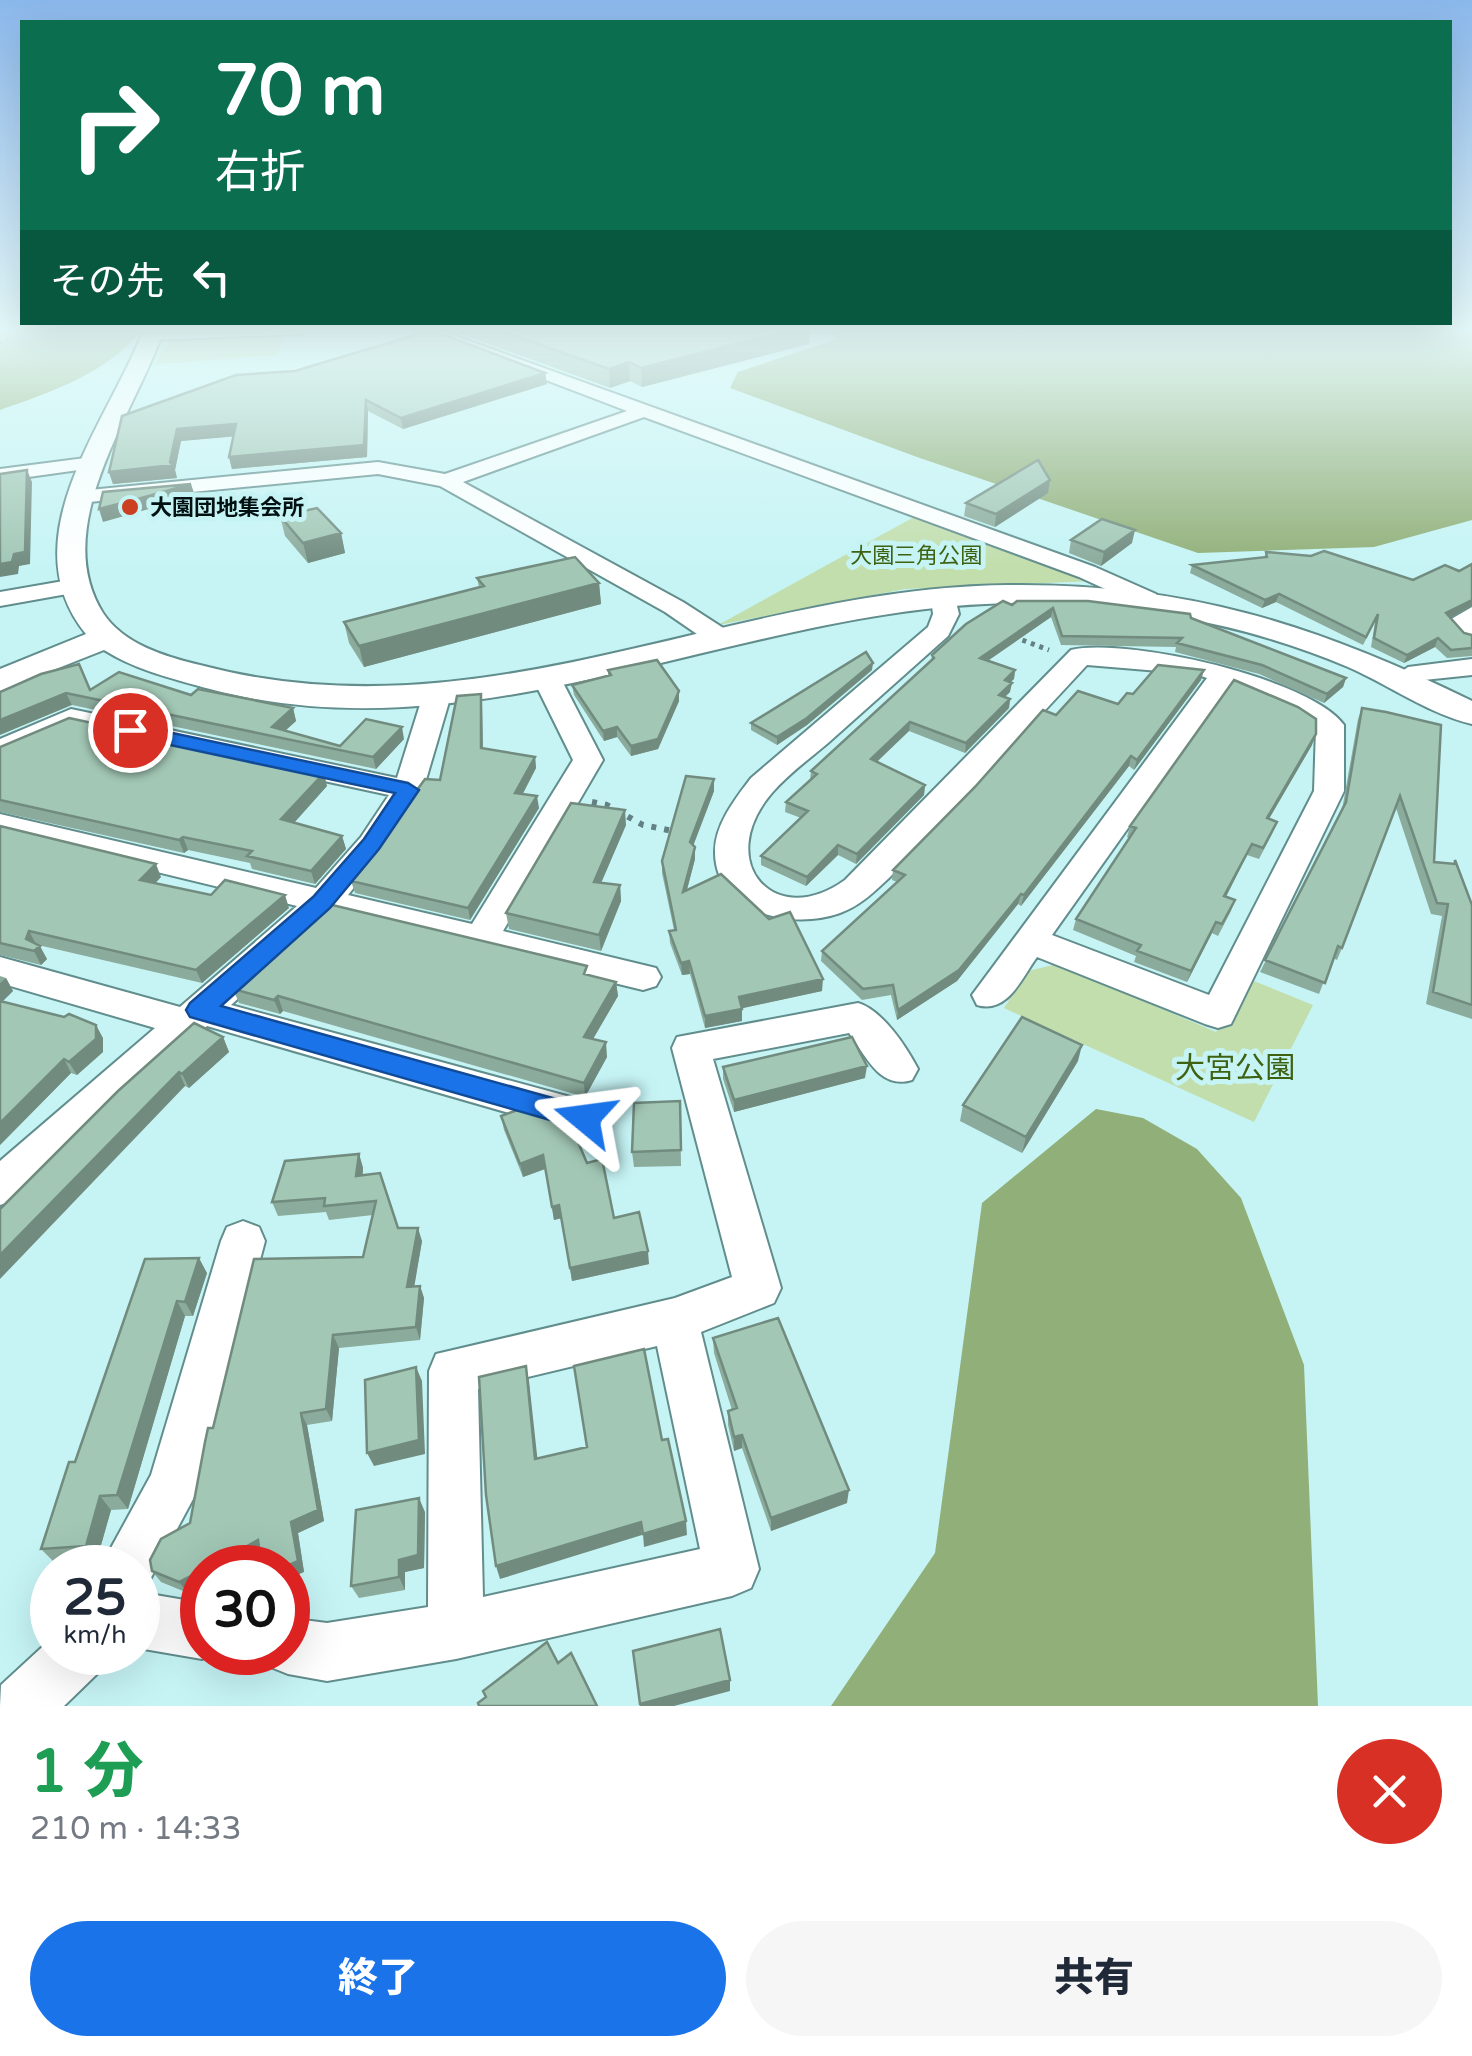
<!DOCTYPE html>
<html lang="ja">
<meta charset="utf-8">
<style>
:root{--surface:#fff;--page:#f6f6f7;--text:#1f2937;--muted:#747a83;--accent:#1a73e8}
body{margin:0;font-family:"Varela Round","Noto Sans JP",sans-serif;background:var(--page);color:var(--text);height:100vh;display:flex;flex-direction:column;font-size:38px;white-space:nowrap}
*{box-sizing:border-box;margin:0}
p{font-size:32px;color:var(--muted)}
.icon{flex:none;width:55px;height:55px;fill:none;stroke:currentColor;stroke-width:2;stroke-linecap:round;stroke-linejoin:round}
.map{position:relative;height:1706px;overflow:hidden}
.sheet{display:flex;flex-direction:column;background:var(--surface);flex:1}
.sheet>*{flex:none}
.hud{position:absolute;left:20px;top:20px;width:1432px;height:305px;border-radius:0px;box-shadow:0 10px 40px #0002;background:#0b6e4f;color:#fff;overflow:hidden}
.speed{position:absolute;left:30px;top:1545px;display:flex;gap:20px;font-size:50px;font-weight:700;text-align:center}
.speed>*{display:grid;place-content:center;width:130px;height:130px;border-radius:50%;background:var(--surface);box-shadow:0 10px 40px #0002;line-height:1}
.speed small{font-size:25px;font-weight:400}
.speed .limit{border:15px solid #d22;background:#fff;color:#111}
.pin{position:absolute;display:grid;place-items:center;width:85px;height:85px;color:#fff;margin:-42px;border:5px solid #fff;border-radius:50%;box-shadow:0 2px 10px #0007}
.me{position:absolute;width:110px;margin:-55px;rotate:286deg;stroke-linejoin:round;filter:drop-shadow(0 0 8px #0008)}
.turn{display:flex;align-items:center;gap:35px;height:210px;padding:0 30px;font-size:45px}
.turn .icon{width:130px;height:130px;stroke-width:2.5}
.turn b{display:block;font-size:70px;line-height:85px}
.then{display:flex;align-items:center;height:95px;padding:0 30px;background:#0003;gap:20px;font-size:38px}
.round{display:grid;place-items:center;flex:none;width:105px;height:105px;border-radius:52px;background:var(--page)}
.summary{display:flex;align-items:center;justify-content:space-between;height:170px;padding:0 30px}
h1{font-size:60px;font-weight:800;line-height:75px;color:#1e9e55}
.primary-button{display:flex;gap:20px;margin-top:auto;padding:20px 30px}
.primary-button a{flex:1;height:115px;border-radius:60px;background:var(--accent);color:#fff;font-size:40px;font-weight:800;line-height:115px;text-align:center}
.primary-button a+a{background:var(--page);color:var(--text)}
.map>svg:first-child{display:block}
.green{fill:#c2deac}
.forest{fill:#91af78}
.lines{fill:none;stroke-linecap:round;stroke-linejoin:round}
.minor-casing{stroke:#628d8d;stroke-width:4}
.tertiary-casing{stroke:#628d8d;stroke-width:4}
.path-far2{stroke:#638182;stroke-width:4;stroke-dasharray:2.5 4;stroke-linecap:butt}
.path-far1{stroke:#638182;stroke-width:5;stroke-dasharray:4 5;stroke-linecap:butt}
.path{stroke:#638182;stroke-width:6;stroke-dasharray:5 8;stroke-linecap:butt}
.minor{fill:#fff;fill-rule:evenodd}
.tertiary{fill:#fff;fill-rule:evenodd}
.wall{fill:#8bab9c}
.shaded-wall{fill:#718b7f}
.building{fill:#a2c7b5;stroke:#718b7f;stroke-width:2.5}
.route{fill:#1a73e8;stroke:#114b97;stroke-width:2.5}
.poi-dot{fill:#ca4021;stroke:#c6f4f5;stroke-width:4}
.labels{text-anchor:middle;stroke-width:10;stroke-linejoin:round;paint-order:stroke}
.far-poi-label{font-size:22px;font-weight:bold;fill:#021112;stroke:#c6f4f5;text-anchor:start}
.far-park-label{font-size:22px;fill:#3e6212;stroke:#c6f4f5}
.near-park-label{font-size:30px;fill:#3e6212;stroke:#c6f4f5}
</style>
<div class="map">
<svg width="1472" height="1706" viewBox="0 0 1472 1706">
<rect width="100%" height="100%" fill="#c6f4f5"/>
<path class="green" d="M286,334L277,355L155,364L170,339Z
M914,517L1093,581L905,589L718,625Z
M1057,964L1216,1032L1254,981L1313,1005L1254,1122L1004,1008L1028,971Z"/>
<path class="forest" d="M0,329H142C107,374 51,392 0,410Z
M825,329H1472V520L1374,547L1198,553L917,457L730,388L738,372L837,339Z
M1096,1109L1143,1118L1197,1149L1241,1198L1304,1365L1318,1706H831L935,1553L982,1203Z"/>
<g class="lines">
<defs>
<path id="minor" d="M172,329H309L301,334L153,340L145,335L153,330Z
M412,329H436L1095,567L1156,594L1159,599L1147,606L1138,604L1079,577L644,417L463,482L683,602L731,633L735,639L731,645H713L665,612L440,486L378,474L79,503L68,497L79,491L378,462L445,474L627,411Z
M93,457L103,463L100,467L0,481V469Z
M75,579L87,586L84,591L0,606V592Z
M943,591L955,598L959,614L948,636C908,672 868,707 828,743C809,759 787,775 771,794C714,862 774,931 845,880L1071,650C1126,637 1310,678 1344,725V791L1231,1024L1218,1028L1205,1024L1037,957C1021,979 1008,1014 977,1005L972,995L1207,678L1195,674L1087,665L890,877C875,891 860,906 840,913C793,930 716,914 715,853C714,826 735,799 751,778L928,627L933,614L931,598ZM1229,686L1296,714L1316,728L1314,791L1209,995L1052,935Z
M1472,607V642L1463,639L1446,622Z
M1472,659V675L1424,680L1404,688L1390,680L1408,667Z
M546,669L560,677L603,760L503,931L656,968L661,977L656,986L643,990L331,914L231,1005L585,1101L599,1106L605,1118L599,1130L585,1135L207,1026L15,1200L0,1205V1161L155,1028L0,983V957L180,1007L297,906L0,834V814L316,888L361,837L389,795L74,727L0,759V739L71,709L397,778L423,695L437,687L447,689L451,695L423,790L383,851L348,895L472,924L573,760L532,677Z
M858,1003C882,1010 906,1046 918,1069L912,1080C880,1090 866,1056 849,1033L713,1059L781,1288L774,1303L701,1332L759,1569L751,1588L732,1596L456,1659L327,1681L288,1674L268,1666L262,1652H288V1618L327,1623L428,1607L429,1371L436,1354L675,1298L732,1277L672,1048L677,1037ZM657,1346L700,1549L483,1597L478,1389Z
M243,1221L259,1227L265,1241L200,1486L146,1587L138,1591V1568H100L151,1475L221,1241L227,1227Z
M138,1592L202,1603V1652H218L202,1659L138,1648Z
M52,1638V1652H107L99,1672L64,1706H0L1,1685Z"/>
<path id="tertiary" d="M144,329H164C136,412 48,526 103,613C123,644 166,657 200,665C486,741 730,588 1008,585C1185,583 1315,624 1472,701V724C1429,714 1389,685 1348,667C1246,624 1143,605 1032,603C755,599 488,763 210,689C173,679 136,670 104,650L0,691V669L86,634C8,538 109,421 144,329Z"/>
</defs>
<use href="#minor" class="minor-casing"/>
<use href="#tertiary" class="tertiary-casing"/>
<path class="path-far2" d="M0,343L40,329"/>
<path class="path-far1" d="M1014,637L1049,650"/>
<path class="path" d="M592,802L607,805L643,825L678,832"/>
<use href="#minor" class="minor"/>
<use href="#tertiary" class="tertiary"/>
</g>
<path class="wall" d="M458,329H810L809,344L642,387L630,381L610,388L458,333Z
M545,373L547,384L403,429L368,411L367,457L232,469L229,457L233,436L181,441L175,470L177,478L113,484L109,472L122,416Z
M1050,480L1048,493L995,527L964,516L966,503Z
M280,516L341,533L345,553L308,563L285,536Z
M1071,540L1132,543L1101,566L1069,553Z
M1266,552L1413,580L1459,571L1472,564V606L1450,618L1464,633L1472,635V656L1447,658L1435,647L1404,663L1371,647L1375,622L1363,645L1276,602L1262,608L1190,573L1192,565L1264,558Z
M477,578L599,583L601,604L364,667L349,643L344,622L479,587Z
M1012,605L1191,618L1346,678L1343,687L1324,703L1259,674L1175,652L1176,647L1061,645L1051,617L988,660L1015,670L1014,679L1010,682V692L1005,697L1010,699L1009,708L965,753L909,731L877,762L925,785L924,795L856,864L838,855L806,886L761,865V856L801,818L785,812L786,802L810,780L811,771L931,662L932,655Z
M608,670L679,691V701L658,749L631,756L617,737L604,741L574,695L572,685L608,676Z
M872,670L807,725L777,745L751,730V723Z
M1201,680L1134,770L1129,766L1021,906L1018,904L957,981L897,1020L891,995L862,1000L821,961L822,951L897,882L892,880L893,870L1056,715L1118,704L1133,694Z
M90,690L191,695L293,708L296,721L285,731L340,746L404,739L376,769L72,705L0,692Z
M481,694L482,705L483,748L535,757L536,768L523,794L539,808L470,920L355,893L351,881L440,780Z
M1362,708L1434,862L1453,864L1455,860L1472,905V1019L1426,1004L1442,916L1431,914L1396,808L1342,948L1337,960L1333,958L1319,994L1260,972L1342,810L1358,719Z
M1312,745L1269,819L1273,832L1259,859L1247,855L1226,897L1235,900L1231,911L1218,936L1212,933L1187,982L1134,962L1136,956L1073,930L1076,919L1129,838L1127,837L1130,826Z
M0,747L327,786L294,822L342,836L346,849L315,884L252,869L250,863L188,850L184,853L0,812Z
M714,779V791L693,846L695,859L687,890L822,991L742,1008V1021L705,1028L690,974L682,975L670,943L669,931L674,930L662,873V861Z
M626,825L601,883L620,885L621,901L601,951L509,929L506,913Z
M0,826L161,877L155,883L211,895L289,908L202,983L38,945L47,959L41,965L0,955Z
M588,975L616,982L618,996L593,1039L607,1057L585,1097L283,1011L280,1014L239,1003L233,989Z
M0,976L6,978L13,991L2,1001L103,1038V1052L77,1075L71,1073L0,1145Z
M223,1037L229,1052L189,1088L185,1086L0,1209Z
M1078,1061L1022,1153L960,1121L963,1105Z
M723,1067L865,1078L734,1112L723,1079Z
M680,1101L681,1166L634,1167L632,1152Z
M501,1116L614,1218L649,1264L572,1281L561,1218L554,1220L545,1169L523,1177L504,1130Z
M359,1154L363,1168V1175L398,1228L422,1241L414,1286H420L424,1298L420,1340L339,1348L332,1421L307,1425L324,1521L298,1533L304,1572L260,1554L202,1568V1585L188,1593L161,1582L152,1571L190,1523L213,1428L363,1257L373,1215L329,1220L326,1212L278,1216L272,1202Z
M145,1259L207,1273L193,1316H185L128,1509L111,1510L97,1559L54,1562L41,1549L75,1462Z
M713,1338L847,1503L771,1531L742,1448L734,1451L728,1425V1411L732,1410L714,1353Z
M425,1512L424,1568L405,1572V1590L359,1598L351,1586Z"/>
<path class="shaded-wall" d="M793,329H810L809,344L642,387L641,368Z
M629,362L630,381L610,388L609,369Z
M545,373L547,384L403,429L401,418Z
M366,400L368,411L367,457L232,469L229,457Z
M236,424L239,436L181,441L175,470L177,478L113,484L109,472L170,462L177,429Z
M27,470L32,482L30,564L19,566L18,574L0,577V564Z
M1050,480L1048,493L995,527L996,514Z
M191,484L195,496L103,522L99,509Z
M1135,530L1132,543L1101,566L1104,552Z
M341,533L345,553L308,563L303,543Z
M599,583L601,604L364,667L359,646Z
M1279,594L1276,602L1262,608L1265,600Z
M1472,600V606L1442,622L1446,613Z
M1053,608L1051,617L979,667L980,658Z
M1438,638L1435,647L1404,663L1407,655Z
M873,663L872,670L807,725L777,745V737Z
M1015,670L1014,679L1003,689L1005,680Z
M1204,670L1201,680L1134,770L1137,760Z
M1346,678L1343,687L1324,703L1327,694Z
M1012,683L1010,692L997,704L999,695Z
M679,691V701L658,749L631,756V746Z
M66,693L72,705L0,735V720Z
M481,694L482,705L483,759L481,748Z
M1010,699L1009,708L965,753L966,743Z
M293,708L296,721L278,737L272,727Z
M910,722L909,731L870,768L871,759Z
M402,727L404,739L376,769L373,757Z
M617,727V737L604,741L603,731Z
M1316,734L1312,745L1263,829L1267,818Z
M1131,756L1129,766L1021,906L1024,895Z
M535,757L536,768L517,804L515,793Z
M324,773L327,786L286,832L281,819Z
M714,779V791L690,854V842Z
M925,785L924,795L856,864L857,854Z
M537,796L539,808L470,920L468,908Z
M625,810L626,825L595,897L594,882Z
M342,836L346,849L315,884L311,871Z
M183,837L188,850L184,853L179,840Z
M1252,844L1247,855L1220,908L1224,896Z
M838,845V855L806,886L807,877Z
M695,847V859L683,904V892Z
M156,864L161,877L146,893L140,880Z
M620,885L621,901L601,951L599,935Z
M1021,894L1018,904L957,981L897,1020L898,1010Z
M285,895L289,908L202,983L196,970Z
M1216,922L1212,933L1187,982L1191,971Z
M29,931L36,944L33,952L26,939Z
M40,946L47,959L41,965L34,951Z
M689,961L690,974L682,975L681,963Z
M6,978L13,991L0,1004V983Z
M823,979L822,991L739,1009V997Z
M616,982L618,996L586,1051L584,1037Z
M278,996L283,1011L280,1014L274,1000Z
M742,1009V1021L705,1028V1016Z
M96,1025L103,1038V1052L77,1075L69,1062Z
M223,1037L229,1052L189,1088L182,1074Z
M606,1042L607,1057L585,1097L584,1083Z
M1082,1045L1078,1061L1022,1153L1026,1137Z
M64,1059L71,1073L0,1145V1123Z
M867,1066L865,1078L734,1112V1100Z
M179,1072L185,1086L0,1279V1255Z
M359,1154L363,1168L361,1189L356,1176Z
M543,1155L545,1169L523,1177L520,1164Z
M559,1205L562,1218L554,1220L552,1207Z
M418,1228L422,1241L412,1300L407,1287Z
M648,1251L649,1264L572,1281L570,1268Z
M199,1258L207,1273L193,1316L185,1302Z
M420,1286L424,1298L420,1340L416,1327Z
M177,1301L185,1316L128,1509L117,1495Z
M333,1335L339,1348L332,1421L326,1409Z
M526,1366L529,1381L539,1473L535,1459Z
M416,1367L422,1381L425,1454L374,1466L367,1453Z
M301,1413L307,1425L324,1521L298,1533L304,1572L288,1579V1568H283Z
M742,1435V1448L734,1451V1437Z
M849,1490L847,1503L771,1531V1518Z
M100,1496L111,1510L97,1559L86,1546Z
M419,1498L425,1512L424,1568L405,1572V1590L399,1577V1560Z
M686,1521L687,1535L644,1547L643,1534Z
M641,1522L642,1535L500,1579L496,1566Z
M258,1540L266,1551L235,1568H207Z
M202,1570V1585L188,1593L179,1582Z
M730,1680V1691L674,1706H640V1704Z"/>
<path class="building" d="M496,329H795L641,368L629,362L609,369Z
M431,330L545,373L401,418L366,400L364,445L229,457L236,424L177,429L170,462L173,465L109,472L122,416L236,375L295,371Z
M1038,460L1050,480L996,514L966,503Z
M27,470L25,552L14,554L12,562L0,564V474Z
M191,484L145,497L99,509L103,492Z
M317,508L341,533L303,543L280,516Z
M1102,519L1135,530L1104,552L1071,540Z
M1324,551L1413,580L1445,565L1459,571L1472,564V600L1446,613L1464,633L1472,635V648L1451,650L1438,638L1407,655L1374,638L1378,614L1366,637L1279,594L1265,600L1192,565L1267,557L1266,552L1311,556Z
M575,557L599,583L359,646L344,622L484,586L477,578Z
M1003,601L1012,605L1017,601H1088L1190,614L1191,618L1346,678L1327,694L1262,665L1177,643L1182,638L1062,636L1053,608L980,658L1015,670L1005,680L1012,683L999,695L1010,699L966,743L910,722L871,759L925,785L857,854L838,845L807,877L761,856L808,811L786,802L817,774L811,771L934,658L932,655L966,624Z
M866,652L873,663L807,718L777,737L751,723Z
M657,660L679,691L658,739L631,746L617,727L603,731L572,685L611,675L608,670Z
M79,664L90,690L119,672L191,695L198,689L293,708L272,727L340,746L366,719L402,727L373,757L66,693L0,720V692L41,674Z
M1158,665L1204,670L1137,760L1131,756L1024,895L1021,894L959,970L898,1010L893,985L863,989L822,951L905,875L893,870L975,787L1043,710L1056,715L1078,691L1118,704L1127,693L1133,694Z
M1234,680L1298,707L1316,719V734L1267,818L1277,822L1263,848L1252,844L1224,896L1235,900L1222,924L1216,922L1191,971L1137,951L1141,945L1076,919L1136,828L1130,826Z
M481,694V748L535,757L515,793L537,796L468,908L351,881L425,779L440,780L457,696Z
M1362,708L1386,712L1441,725L1434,862L1455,864V860L1472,905V1005L1433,992L1448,904L1437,903L1400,796L1342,948L1338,946L1325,983L1265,960L1346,802Z
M69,718L324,773L281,819L342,836L311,871L247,856L252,851L183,837L179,840L0,800V747Z
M686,776L714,779L690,842L695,847L683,892L721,874L769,919L790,912L823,979L739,997L742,1009L705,1016L689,961L681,963L669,931L676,930L662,861Z
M571,803L625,810L594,882L620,885L599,935L506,913Z
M0,826L156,864L140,880L211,895L225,880L285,895L196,970L29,931L26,939L40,946L34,951L0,943Z
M328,904L587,966L584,974L616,982L584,1037L606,1042L584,1083L278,996L274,1000L233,989Z
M0,1001L64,1017L69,1014L96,1025V1039L69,1062L64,1059L0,1123Z
M1022,1017L1082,1045L1026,1137L963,1105Z
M194,1023L223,1037L182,1074L179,1072L0,1255V1209L118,1091Z
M852,1037L867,1066L734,1100L723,1067Z
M680,1101L681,1150L632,1152L634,1103Z
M523,1108L569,1121L587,1163L602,1159L614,1218L639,1212L648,1251L570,1268L559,1205L552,1207L543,1155L520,1164L501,1116Z
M359,1154L356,1176L380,1173L398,1228H418L407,1287L420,1286L416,1327L333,1335L326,1409L301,1413L318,1510L291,1522L298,1561L283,1568H262L258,1540L207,1568H202V1570L179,1582L152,1571L150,1560L161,1539L190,1523L205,1442L208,1428H213L254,1259L363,1257L376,1201L324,1206L325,1198L272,1202L285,1161Z
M199,1258L185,1302L177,1301L117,1495L100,1496L86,1546L41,1549L69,1462H75L145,1259Z
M778,1318L849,1490L771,1518L742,1435L734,1437L728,1411L737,1408L713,1338Z
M644,1349L662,1440L668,1439L686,1521L643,1534L641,1522L496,1566L486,1495L479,1377L526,1366L535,1459L587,1447L574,1366Z
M416,1367L419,1440L367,1453L365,1380Z
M419,1498L418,1555L399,1560V1577L351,1586L356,1510Z
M720,1629L730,1680L640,1704L633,1651Z
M547,1642L558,1663L571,1653L597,1706H479L478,1703L486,1697L483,1691Z"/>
<linearGradient id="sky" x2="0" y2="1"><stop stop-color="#8bb8ec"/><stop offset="0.58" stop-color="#e5fafa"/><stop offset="1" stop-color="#e5fafa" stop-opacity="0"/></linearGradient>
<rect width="1472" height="568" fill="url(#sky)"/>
<path class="route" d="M130,724L408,783L419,790L379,849L330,908L221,1006L585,1107L595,1110L599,1118L595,1127L585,1130L190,1017L186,1010L190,1003L313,897L364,839L395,793L123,735L120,730Z"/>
<circle class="poi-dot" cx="130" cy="507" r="10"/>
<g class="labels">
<g class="far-poi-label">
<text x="150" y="515">大園団地集会所</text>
</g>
<g class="far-park-label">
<text x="916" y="563">大園三角公園</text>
</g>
<g class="near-park-label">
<text x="1235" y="1078">大宮公園</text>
</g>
</g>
</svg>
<div class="speed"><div>25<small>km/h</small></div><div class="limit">30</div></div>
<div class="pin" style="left:130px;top:730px;background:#d93025"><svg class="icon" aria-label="arrive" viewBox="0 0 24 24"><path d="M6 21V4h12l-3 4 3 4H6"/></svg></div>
<svg class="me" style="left:585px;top:1118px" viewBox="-20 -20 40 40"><path d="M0-17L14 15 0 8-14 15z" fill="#1a73e8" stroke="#fff" stroke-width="4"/></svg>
<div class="hud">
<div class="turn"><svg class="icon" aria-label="right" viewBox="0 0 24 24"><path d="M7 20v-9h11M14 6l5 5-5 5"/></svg><div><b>70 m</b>右折</div></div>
<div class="then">その先<svg class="icon" aria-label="left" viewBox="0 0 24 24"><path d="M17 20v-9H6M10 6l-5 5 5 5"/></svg></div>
</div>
</div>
<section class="sheet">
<div class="summary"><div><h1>1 分</h1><p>210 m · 14:33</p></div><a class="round" style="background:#d93025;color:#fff"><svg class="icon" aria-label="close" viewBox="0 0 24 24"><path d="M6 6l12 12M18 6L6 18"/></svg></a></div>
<div class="primary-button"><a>終了</a><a>共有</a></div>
</section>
